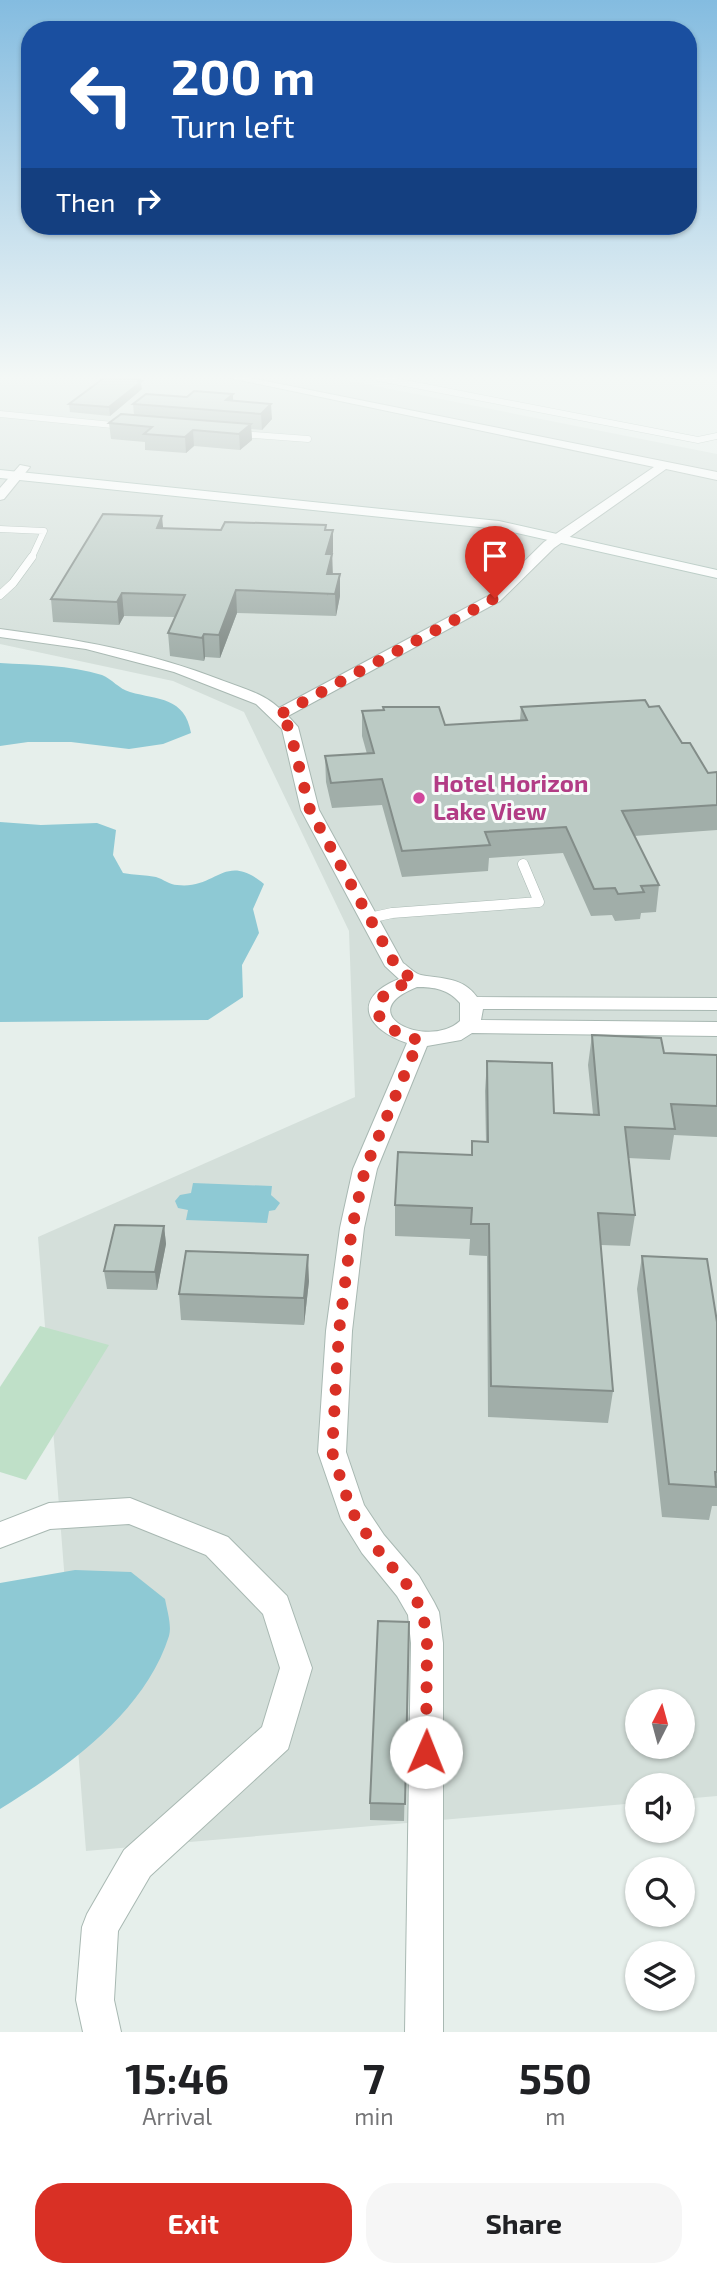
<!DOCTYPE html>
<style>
:root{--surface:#fff;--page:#f6f6f6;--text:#202124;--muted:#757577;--accent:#d93025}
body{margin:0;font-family:"Exo 2",sans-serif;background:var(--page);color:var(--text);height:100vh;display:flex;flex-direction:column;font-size:26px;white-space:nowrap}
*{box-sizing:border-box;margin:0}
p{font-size:23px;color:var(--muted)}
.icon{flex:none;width:38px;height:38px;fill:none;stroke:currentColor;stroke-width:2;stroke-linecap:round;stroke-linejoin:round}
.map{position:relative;height:2032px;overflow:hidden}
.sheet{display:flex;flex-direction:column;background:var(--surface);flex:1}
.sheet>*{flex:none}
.top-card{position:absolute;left:21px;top:21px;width:676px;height:214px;border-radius:28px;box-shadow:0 2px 5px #0004;background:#1a4fa0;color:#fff;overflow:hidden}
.needle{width:46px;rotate:6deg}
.buttons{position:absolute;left:625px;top:1689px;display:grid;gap:14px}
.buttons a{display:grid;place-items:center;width:70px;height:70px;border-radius:50%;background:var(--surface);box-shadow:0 2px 5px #0004;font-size:35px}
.pin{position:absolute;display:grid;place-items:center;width:60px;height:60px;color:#fff;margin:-72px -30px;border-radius:50% 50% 50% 0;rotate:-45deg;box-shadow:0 0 7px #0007}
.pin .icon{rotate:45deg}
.me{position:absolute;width:77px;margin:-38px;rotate:1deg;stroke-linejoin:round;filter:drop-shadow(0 0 5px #0008)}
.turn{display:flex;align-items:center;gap:24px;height:147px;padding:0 35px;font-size:32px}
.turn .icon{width:91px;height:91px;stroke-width:2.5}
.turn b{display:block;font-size:49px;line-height:60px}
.then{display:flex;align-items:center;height:66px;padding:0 35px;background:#0003;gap:14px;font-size:26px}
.eta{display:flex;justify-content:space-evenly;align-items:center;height:119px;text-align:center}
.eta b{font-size:42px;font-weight:700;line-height:49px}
.primary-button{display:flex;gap:14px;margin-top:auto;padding:14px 35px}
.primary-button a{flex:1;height:80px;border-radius:28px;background:var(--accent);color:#fff;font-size:28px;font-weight:700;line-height:80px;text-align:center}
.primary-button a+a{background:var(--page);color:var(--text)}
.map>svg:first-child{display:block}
.built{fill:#d4dfda;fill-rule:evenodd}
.green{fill:#bfe0c8}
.water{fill:#8ec9d4}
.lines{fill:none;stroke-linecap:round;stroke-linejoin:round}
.lane-far2-casing{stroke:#a8b8b2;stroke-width:7}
.lane-far1-casing{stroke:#a8b8b2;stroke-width:9}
.lane-casing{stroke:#a8b8b2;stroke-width:11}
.street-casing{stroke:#a8b8b2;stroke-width:2}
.secondary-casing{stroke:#a4bbb3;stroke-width:2}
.lane-far2{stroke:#fff;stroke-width:6}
.lane-far1{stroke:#fff;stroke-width:8}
.lane{stroke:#fff;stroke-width:10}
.street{fill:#fff;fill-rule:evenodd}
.secondary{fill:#fff;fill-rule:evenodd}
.wall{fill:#a1aea9}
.shaded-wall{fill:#838d89}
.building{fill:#bbcac4;stroke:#838d89;stroke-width:2}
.route{stroke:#d93025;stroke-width:12;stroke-dasharray:0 21.6}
.hotel-dot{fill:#d1479c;stroke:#f7fbf9;stroke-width:2.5}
.labels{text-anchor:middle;stroke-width:6;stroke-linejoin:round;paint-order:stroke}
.hotel-label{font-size:24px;font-weight:bold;fill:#b23c85;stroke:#f7fbf9;text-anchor:start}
</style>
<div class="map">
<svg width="717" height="2032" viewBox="0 0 717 2032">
<rect width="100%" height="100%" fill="#e6efeb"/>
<path class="built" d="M0,378H335L717,454V1796L683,1799L682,1785H637V1803L86,1851L38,1237L355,1097L349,931L244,712L173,681L0,644ZM637,1701H682V1746H637Z"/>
<path class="green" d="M40,1326L109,1345L26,1480L0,1472V1387Z"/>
<path class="water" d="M0,663C33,665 70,665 102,675C112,679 119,689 130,692C158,700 185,697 191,733L163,744L129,749L71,742H28L0,746Z
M0,822L41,825L97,823L116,830L113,855L123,873C134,875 145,875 156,877C163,879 170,885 177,885C217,890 224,851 264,884L253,909L259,933L242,965L243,997L208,1020L0,1022Z
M193,1183L272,1186L271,1195L280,1203L275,1210L269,1211L267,1223L186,1220L188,1210L178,1208L175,1201L180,1195L191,1193Z
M75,1570L131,1572L165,1599C167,1610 172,1626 169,1636C144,1714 66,1768 0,1809V1583Z"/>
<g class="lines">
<defs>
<path id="lane-far2" d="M379,378L698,440L717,436
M0,414L123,426
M240,434L308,439
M0,529L44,531L31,559"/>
<path id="lane-far1" d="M0,595L13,583L32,557"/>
<path id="lane" d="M369,918L392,913L539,902L523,864"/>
<path id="street" d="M230,378H250L717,472V480L666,469L554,548L500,601L288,716L298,727L319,810L403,963C409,967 415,974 421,975C442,979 463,977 477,997L717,998V1010L483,1009L481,1020L717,1022V1036L472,1033L461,1040L427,1046L377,1169L364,1228L352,1331L346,1452L364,1505L384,1535L419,1576L434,1602L439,1612L443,1643V2032H405L411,1643L408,1615L397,1596L362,1553L341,1519L318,1452L326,1331L340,1228L353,1169L407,1043C365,1029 351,998 399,979L385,966L301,810L282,729L256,704L174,672L86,649L0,637V629C76,639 150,652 221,680C242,688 263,693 279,708L490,595L544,542L654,467ZM417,987C434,987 448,989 460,1003V1021C428,1050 349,1014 417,987Z
M20,465L30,467L4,499L0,500V488Z
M130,1498L228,1537L287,1596L312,1668L288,1749L150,1876L118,1931L114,2000L121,2032H83L76,2000L82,1927L87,1914L124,1850L262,1727L280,1668L263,1614L206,1555L129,1524L50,1529L0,1548V1522L49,1503Z"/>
<path id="secondary" d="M0,470L499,521L717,570V578L499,529L0,478Z"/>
</defs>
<use href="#lane-far2" class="lane-far2-casing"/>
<use href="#lane-far1" class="lane-far1-casing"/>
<use href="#lane" class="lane-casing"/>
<use href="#street" class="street-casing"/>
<use href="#secondary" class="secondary-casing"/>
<use href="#lane-far2" class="lane-far2"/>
<use href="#lane-far1" class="lane-far1"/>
<use href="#lane" class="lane"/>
<use href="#street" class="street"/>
<use href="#secondary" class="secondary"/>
</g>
<path class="wall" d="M142,389L110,416L70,412L69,404Z
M233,401L272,419L262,430L251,429L252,440L240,450L194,446L186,453L145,450V442L111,439L109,423L134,415L133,404Z
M326,525V530H333L332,574L340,596L336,616L237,613L220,658L205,657L204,661L170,656L168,633L175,617L124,616L119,625L53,622L51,599L163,528L221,530Z
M383,707L445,725L520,720L521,707H649L708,773L717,772V830L634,836L659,885L656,912L641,913L640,919L615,921L612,915L591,916L563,853L489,858L488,871L402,877L382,805L332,808L326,782L325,756L367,754L362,736V711L383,710Z
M592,1035L664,1053L717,1055V1137L674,1135L670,1160L628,1158L635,1215L630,1246L601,1245L613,1391L608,1423L488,1417L487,1256L469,1255L470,1239L395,1236V1205L471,1155L472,1141L486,1142L485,1091L487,1061L554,1113L593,1114L588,1065Z
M164,1226L166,1244L157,1290L107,1289L104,1271Z
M642,1256L717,1322V1506H712L709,1520L662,1517L637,1289Z
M309,1281L304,1325L181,1320L179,1294Z
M409,1622L404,1821L370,1820V1803Z"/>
<path class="shaded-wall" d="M140,379L142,389L110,416L109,407Z
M233,394V409L226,400Z
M271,404L272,419L262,430L261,414Z
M251,424L252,440L240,450L239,434Z
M193,430L194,446L186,453L185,437Z
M162,516L164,537L157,528Z
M333,530V552L326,576V554Z
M332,554L333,576L327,596V574Z
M340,574V596L336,616L335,594Z
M236,590L237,613L220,658L219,635Z
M122,593L124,616L119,625L117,602Z
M204,634L205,657L204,661L202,638Z
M164,1226L166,1244L157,1290L155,1272Z
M308,1255L309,1281L304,1325V1298Z"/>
<path class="building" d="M104,378L140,379L138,381H142L109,407L69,404Z
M194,391L233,394L226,400L271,404L261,414L133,404L146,394L187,397Z
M121,414L251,424L239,434L193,430L185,437L144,434L152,427L109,423Z
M103,514L162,516L157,528L221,530L225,522L326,525L325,530H333L326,554H332L327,574H340L335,594L236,590L219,635L204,634L202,638L168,633L185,595L122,593L117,602L51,599Z
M645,700L649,707L659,706L682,743H690L708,773L717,772V805L622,811L659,885L641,886L644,892L618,894L615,888L594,889L566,827L485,832L490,845L402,851L382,779L331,783L325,756L374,753L362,711L384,710L383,707H439L445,725L527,720L521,707Z
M592,1035L661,1038L664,1053L717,1055V1106L671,1104L675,1129L625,1127L635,1215L598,1213L613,1391L491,1386L489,1224H471L472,1208L395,1205L398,1152L472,1155V1141L488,1142L487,1061L552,1063L554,1113L599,1115Z
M115,1225L164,1226L155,1272L104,1271Z
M186,1251L308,1255L304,1298L179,1294Z
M642,1256L707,1259L717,1322V1472H715L716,1487L669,1484Z
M378,1621L409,1622L405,1804L370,1803Z"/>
<linearGradient id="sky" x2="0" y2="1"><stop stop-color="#84bce0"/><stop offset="0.57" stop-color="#f4f8f6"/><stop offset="1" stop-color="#f4f8f6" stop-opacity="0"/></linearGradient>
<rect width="717" height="662" fill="url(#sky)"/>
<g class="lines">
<path class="route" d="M426,1752L427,1643L423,1612L408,1586L373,1544L351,1510L332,1452L339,1331L352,1228L365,1169L419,1040C371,1028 359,996 414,981L396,966L310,810L289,727L277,716L495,598"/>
</g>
<circle class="hotel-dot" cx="419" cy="798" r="7"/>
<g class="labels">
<g class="hotel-label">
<text x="433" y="792">Hotel Horizon<tspan x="433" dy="28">Lake View</tspan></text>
</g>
</g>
</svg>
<div class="buttons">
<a><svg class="needle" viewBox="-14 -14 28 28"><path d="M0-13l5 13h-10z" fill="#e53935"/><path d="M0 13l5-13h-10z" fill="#757577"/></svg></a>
<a><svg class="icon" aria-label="sound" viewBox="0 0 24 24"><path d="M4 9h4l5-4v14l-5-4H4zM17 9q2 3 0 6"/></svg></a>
<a><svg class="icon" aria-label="search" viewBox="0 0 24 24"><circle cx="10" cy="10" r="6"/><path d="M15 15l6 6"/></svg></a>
<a><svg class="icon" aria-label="layers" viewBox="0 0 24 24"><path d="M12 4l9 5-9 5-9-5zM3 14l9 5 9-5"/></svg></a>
</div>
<div class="pin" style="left:495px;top:598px;background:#d93025"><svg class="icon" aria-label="arrive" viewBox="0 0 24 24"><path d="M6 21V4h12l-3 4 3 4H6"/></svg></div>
<svg class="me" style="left:426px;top:1752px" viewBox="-20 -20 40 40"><circle r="19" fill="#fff"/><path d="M0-13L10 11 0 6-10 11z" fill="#d93025"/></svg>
<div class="top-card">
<div class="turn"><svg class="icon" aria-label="left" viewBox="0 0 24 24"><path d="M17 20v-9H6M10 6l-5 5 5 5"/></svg><div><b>200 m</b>Turn left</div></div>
<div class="then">Then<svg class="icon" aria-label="right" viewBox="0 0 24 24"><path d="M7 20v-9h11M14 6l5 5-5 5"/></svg></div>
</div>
</div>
<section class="sheet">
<div class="eta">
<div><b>15:46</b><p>Arrival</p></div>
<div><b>7</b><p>min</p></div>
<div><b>550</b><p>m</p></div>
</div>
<div class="primary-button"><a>Exit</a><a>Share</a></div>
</section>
